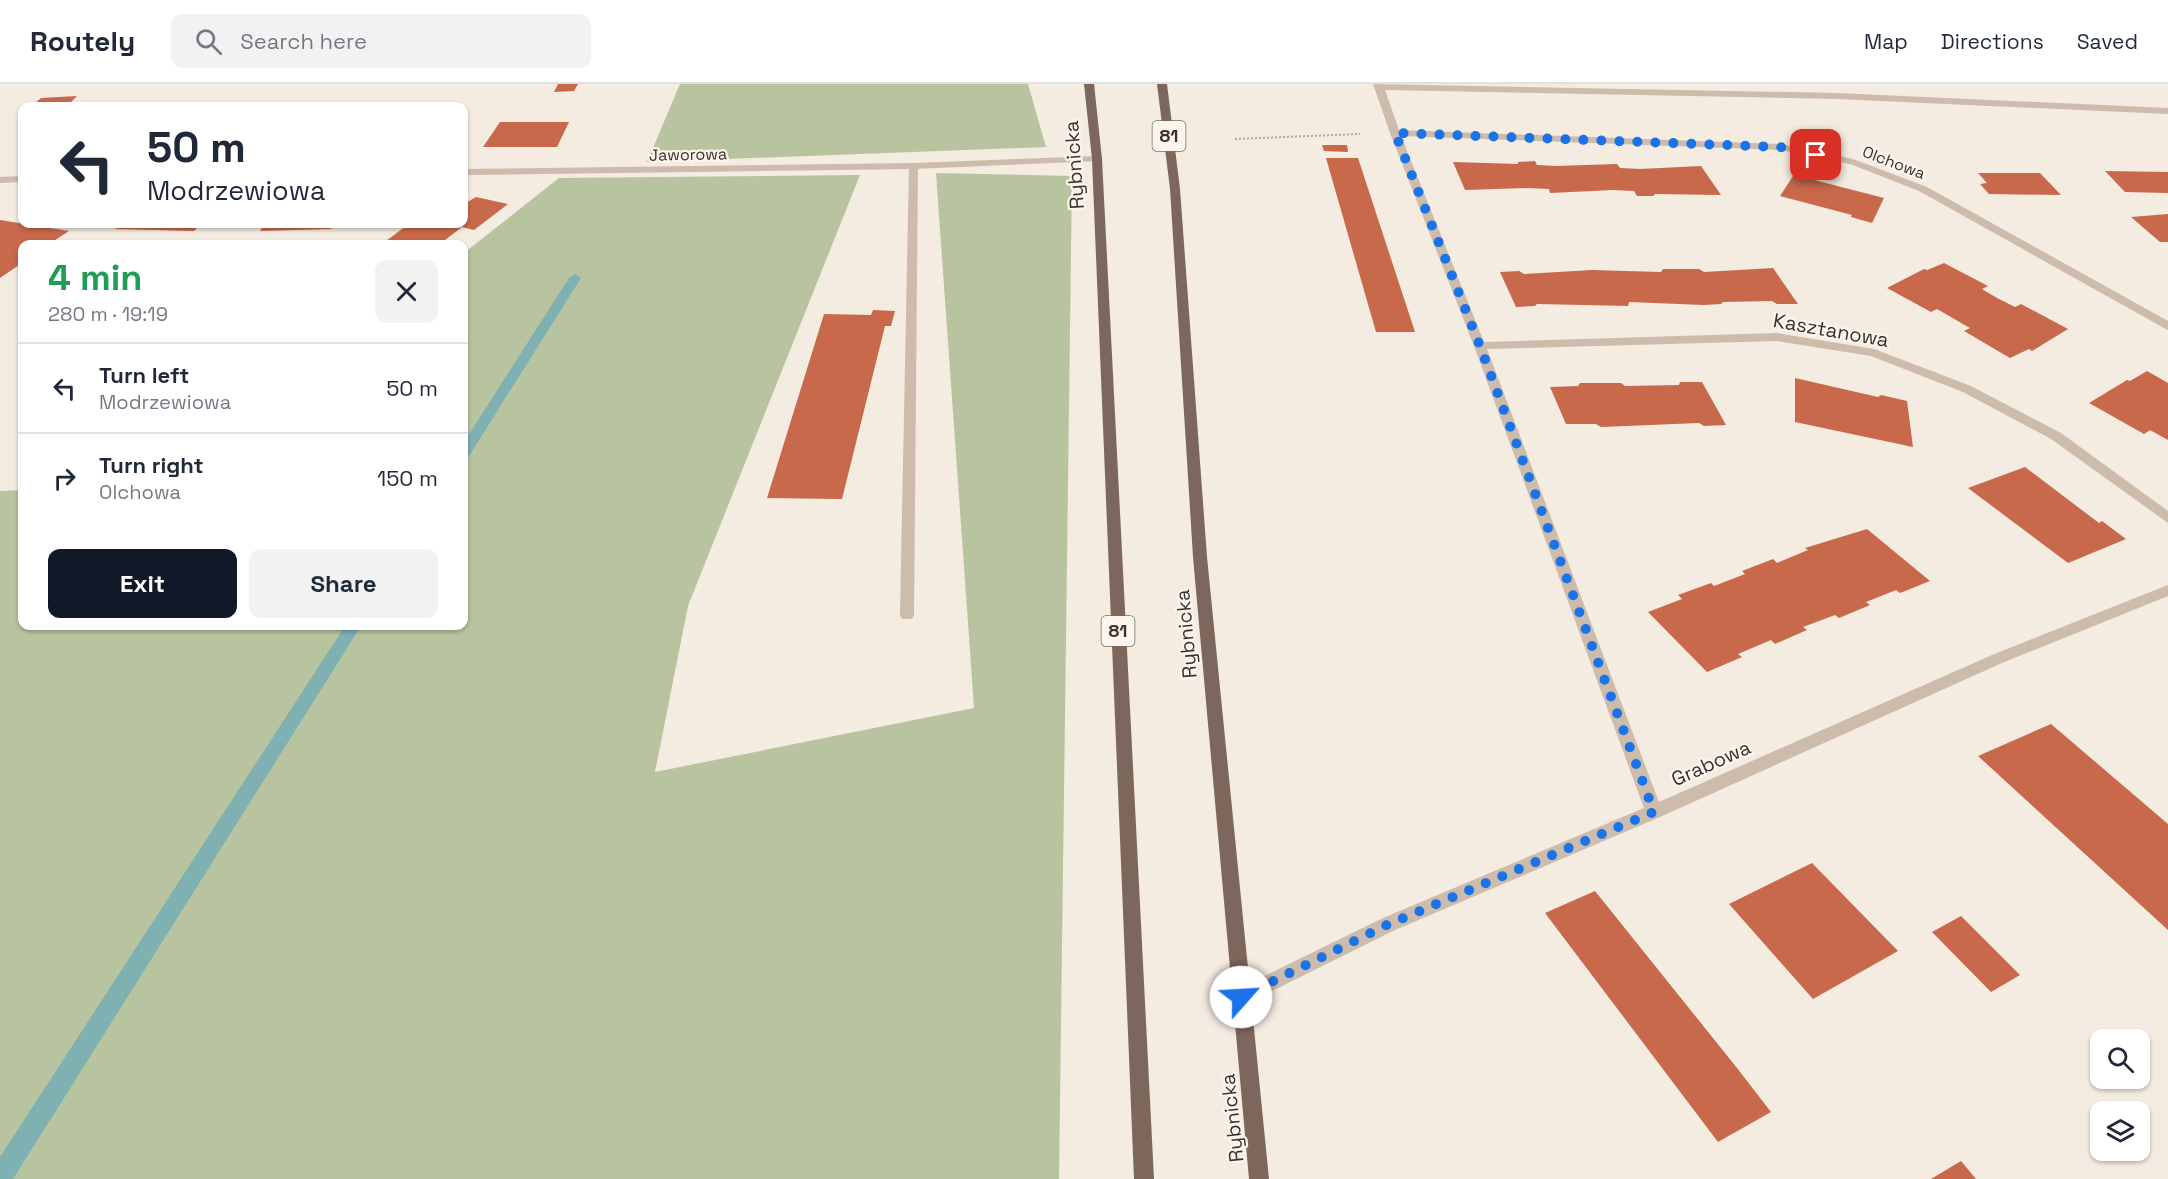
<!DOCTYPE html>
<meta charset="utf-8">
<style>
:root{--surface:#fff;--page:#f2f2f3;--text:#1f2937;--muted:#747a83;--line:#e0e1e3;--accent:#111827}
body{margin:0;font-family:"Space Grotesk",sans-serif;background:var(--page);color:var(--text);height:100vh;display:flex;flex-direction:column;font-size:22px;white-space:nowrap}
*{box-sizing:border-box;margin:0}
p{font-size:20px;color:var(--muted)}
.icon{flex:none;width:33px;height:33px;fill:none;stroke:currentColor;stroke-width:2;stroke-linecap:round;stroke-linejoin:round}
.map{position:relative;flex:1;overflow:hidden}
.side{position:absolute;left:18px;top:156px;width:450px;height:390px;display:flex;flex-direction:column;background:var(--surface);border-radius:12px;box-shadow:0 2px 4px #0004}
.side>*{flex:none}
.hud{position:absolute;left:18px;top:18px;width:450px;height:126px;border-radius:12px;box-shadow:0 2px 4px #0004;background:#fff;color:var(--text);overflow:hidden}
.tools{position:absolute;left:2090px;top:945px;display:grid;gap:12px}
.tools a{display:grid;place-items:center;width:60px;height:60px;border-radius:12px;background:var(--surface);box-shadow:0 2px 4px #0004;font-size:30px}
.pin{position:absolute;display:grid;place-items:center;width:51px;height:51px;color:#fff;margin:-26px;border-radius:12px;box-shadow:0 3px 9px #0006}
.me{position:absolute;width:66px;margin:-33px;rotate:64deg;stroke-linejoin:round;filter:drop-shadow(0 0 4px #0008)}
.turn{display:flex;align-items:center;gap:21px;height:126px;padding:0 30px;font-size:27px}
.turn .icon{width:78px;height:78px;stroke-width:2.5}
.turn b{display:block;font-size:42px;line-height:51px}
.round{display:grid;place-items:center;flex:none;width:63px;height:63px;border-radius:12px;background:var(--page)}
.summary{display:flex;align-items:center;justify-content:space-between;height:102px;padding:0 30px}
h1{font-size:36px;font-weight:600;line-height:45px;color:#1e9e55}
.cta{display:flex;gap:12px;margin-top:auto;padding:12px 30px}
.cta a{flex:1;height:69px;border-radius:12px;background:var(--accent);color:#fff;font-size:24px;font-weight:600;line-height:69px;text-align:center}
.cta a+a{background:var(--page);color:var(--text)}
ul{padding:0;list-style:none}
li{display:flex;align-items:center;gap:18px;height:90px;padding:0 30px;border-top:2px solid var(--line)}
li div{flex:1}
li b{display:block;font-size:22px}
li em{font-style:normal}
header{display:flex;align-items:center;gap:36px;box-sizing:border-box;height:84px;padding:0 30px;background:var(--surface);border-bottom:2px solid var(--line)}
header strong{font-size:28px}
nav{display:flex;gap:33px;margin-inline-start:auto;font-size:21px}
.search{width:420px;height:54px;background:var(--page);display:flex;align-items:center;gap:15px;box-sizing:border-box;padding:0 21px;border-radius:12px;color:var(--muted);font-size:22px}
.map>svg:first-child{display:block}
.green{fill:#b8c4a0}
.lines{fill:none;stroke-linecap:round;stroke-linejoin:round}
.stream{fill:#7fb0b2;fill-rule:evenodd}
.building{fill:#c8694b}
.path{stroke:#b9a596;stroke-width:2;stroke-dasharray:2 2;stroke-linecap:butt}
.lane{fill:#cdbbac;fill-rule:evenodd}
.street{fill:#cdbbac;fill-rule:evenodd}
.primary{fill:#7d675c;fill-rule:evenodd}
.route{stroke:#1a73e8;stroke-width:10;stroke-dasharray:0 18}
.labels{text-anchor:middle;stroke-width:4.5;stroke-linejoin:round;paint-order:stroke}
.far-street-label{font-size:16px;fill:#3b302b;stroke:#fbf5ee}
.shield{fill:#fbf5ee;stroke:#756b66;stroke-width:1.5}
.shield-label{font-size:18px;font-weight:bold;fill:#3b302b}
.street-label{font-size:20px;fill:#3b302b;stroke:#fbf5ee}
</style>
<header>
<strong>Routely</strong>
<div class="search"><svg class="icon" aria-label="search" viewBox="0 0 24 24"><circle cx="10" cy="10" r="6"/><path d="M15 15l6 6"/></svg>Search here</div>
<nav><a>Map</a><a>Directions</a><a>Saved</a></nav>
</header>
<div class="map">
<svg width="2168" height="1095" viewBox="0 0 2168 1095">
<rect width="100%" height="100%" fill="#f4ebe1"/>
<path class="green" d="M680,0H1028L1046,63L647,78Z
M936,89L1072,92L1059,1095H0V407L22,406V542H464V169L559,94L860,91L688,522L655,688L974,624Z"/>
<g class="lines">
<path class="stream" d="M575,190L581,194L469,372L464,374V358L569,194Z
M345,542H361L13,1095H0V1073Z"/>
</g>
<path class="building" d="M558,0H578L574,7L554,8Z
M77,12L67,22H32L41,14Z
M500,38H569L557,63H483Z
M1322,61H1347L1348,68L1324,67Z
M1326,74H1358L1415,248H1376Z
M1535,77L1537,81L1556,82L1617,80L1620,84L1640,85L1701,82L1721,111L1655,110L1653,112H1637L1634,107L1613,106L1550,109L1549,105L1528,104L1465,106L1453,78L1518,80V78Z
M2105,87L2168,88V109L2125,108Z
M1795,89L1815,94L1814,96L1884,114L1872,139L1851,133L1852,131L1780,112Z
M1978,89H2040L2061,111L1989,110L1980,100L1987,99Z
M476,113L508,120L474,146L462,143L440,160H382L406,142L397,140H464V120Z
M2168,130V158H2160L2131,133Z
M0,136L69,147L49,160H22V179L0,194Z
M122,140H201L194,147L115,145Z
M265,140H335L331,145L260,147Z
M1944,179L1988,202L1982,205L1997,214L2015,223L2021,220L2068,245L2032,267L2029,265L2010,274L1964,247L1970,244L1937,225L1931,228L1887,204L1924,185L1927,186Z
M1773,184L1798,220H1777L1772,217L1723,218L1721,220L1704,221L1629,218L1628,222L1537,220L1535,222L1516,223L1500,188L1519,187L1524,190L1592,186L1661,188L1663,185H1699L1704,188Z
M873,226L895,227L891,242H885L842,415L767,414L824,230L871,231Z
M2147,287L2168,299V356L2150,346L2144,350L2089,319L2127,296L2130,297Z
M1795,294L1878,313L1881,311L1907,317L1913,363L1795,338Z
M1680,298H1702L1726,341L1704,342L1699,339L1601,343L1596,340H1566L1550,303L1578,302L1580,299H1621L1625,302L1679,301Z
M2025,383L2099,439L2102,437L2126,455L2068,479L1968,404Z
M1867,445L1930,497L1900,509L1896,506L1866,518L1870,521L1839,534L1835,531L1803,543L1807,546L1775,560L1771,556L1738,570L1742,573L1707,588L1648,528L1682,515L1678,511L1711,499L1714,502L1745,490L1742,487L1773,475L1777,479L1808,466L1805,464Z
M2051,640L2168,740V846L1978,672Z
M1812,779L1898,867L1813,915L1729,820Z
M1595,807L1737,984L1771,1028L1718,1058L1545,829Z
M1961,832L2020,891L1991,908L1932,848Z
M1961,1077L1976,1095H1931Z"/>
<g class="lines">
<path class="path" d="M1235,55L1360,50"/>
<path class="lane" d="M909,80L918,82L914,531L912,535H902L900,531Z"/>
<path class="street" d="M1373,0L1837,9L2168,24V30L1837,15L1385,6L1399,46L1780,60L1853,75L1927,103L2168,237V246L2164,244L1919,107L1850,80L1780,66L1401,52L1484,258L1777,249L1874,265L1971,302L2061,349L2168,427V439L2051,355L1963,308L1871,272L1777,257L1487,265L1659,718L1992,571L2168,501V512L2002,579L1660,733L1395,846L1248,919L1241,922L1234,919L1232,913L1234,907L1383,834L1644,724L1474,262L1390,49Z
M1097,72L1101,73V77L913,85L464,91V85L913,79Z
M22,92V98L0,99V93Z"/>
<path class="primary" d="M1084,0H1094L1102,75L1154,1095H1134L1092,75Z
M1157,0H1167L1180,105L1207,473L1269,1095H1249L1193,473L1170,105Z"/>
</g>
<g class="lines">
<path class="route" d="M1241,913L1389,840L1654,728L1480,262L1395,49L1780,63L1816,71"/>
</g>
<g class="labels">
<g class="far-street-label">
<text transform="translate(688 70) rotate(-1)" y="6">Jaworowa</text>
<text transform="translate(1894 78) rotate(21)" y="6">Olchowa</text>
</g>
<g class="shield">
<rect x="1152.5" y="37" width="33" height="30" rx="4.5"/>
<rect x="1101.5" y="532" width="33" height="30" rx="4.5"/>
</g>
<g class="shield-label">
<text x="1169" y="58">81</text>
<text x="1118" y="553">81</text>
</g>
<g class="street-label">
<text transform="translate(1074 81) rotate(-94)" y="7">Rybnicka</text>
<text transform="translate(1831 246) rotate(10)" y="7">Kasztanowa</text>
<text transform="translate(1186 550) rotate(-95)" y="7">Rybnicka</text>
<text transform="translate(1711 679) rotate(-24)" y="7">Grabowa</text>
<text transform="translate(1232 1034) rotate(-96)" y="7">Rybnicka</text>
</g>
</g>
</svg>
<div class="tools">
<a><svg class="icon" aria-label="search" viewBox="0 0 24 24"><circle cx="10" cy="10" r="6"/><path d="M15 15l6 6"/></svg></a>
<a><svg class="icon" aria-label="layers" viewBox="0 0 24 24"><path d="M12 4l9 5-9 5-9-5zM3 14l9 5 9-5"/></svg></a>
</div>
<div class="pin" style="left:1816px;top:71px;background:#d93025"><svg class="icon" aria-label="arrive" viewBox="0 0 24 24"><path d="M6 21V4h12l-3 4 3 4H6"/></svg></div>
<svg class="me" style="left:1241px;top:913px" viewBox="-20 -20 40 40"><circle r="19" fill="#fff"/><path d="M0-13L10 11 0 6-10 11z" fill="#1a73e8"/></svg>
<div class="hud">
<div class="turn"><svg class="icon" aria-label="left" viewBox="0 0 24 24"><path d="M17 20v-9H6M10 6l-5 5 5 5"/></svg><div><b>50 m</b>Modrzewiowa</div></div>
</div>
<section class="side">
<div class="summary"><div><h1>4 min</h1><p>280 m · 19:19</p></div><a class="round"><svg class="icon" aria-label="close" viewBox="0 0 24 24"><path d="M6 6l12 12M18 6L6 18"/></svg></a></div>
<ul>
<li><svg class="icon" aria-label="left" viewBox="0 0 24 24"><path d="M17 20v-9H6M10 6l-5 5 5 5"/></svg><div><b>Turn left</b><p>Modrzewiowa</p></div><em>50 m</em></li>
<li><svg class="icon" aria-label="right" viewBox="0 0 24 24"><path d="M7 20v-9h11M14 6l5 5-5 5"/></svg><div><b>Turn right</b><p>Olchowa</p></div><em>150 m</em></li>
</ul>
<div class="cta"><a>Exit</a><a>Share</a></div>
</section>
</div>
